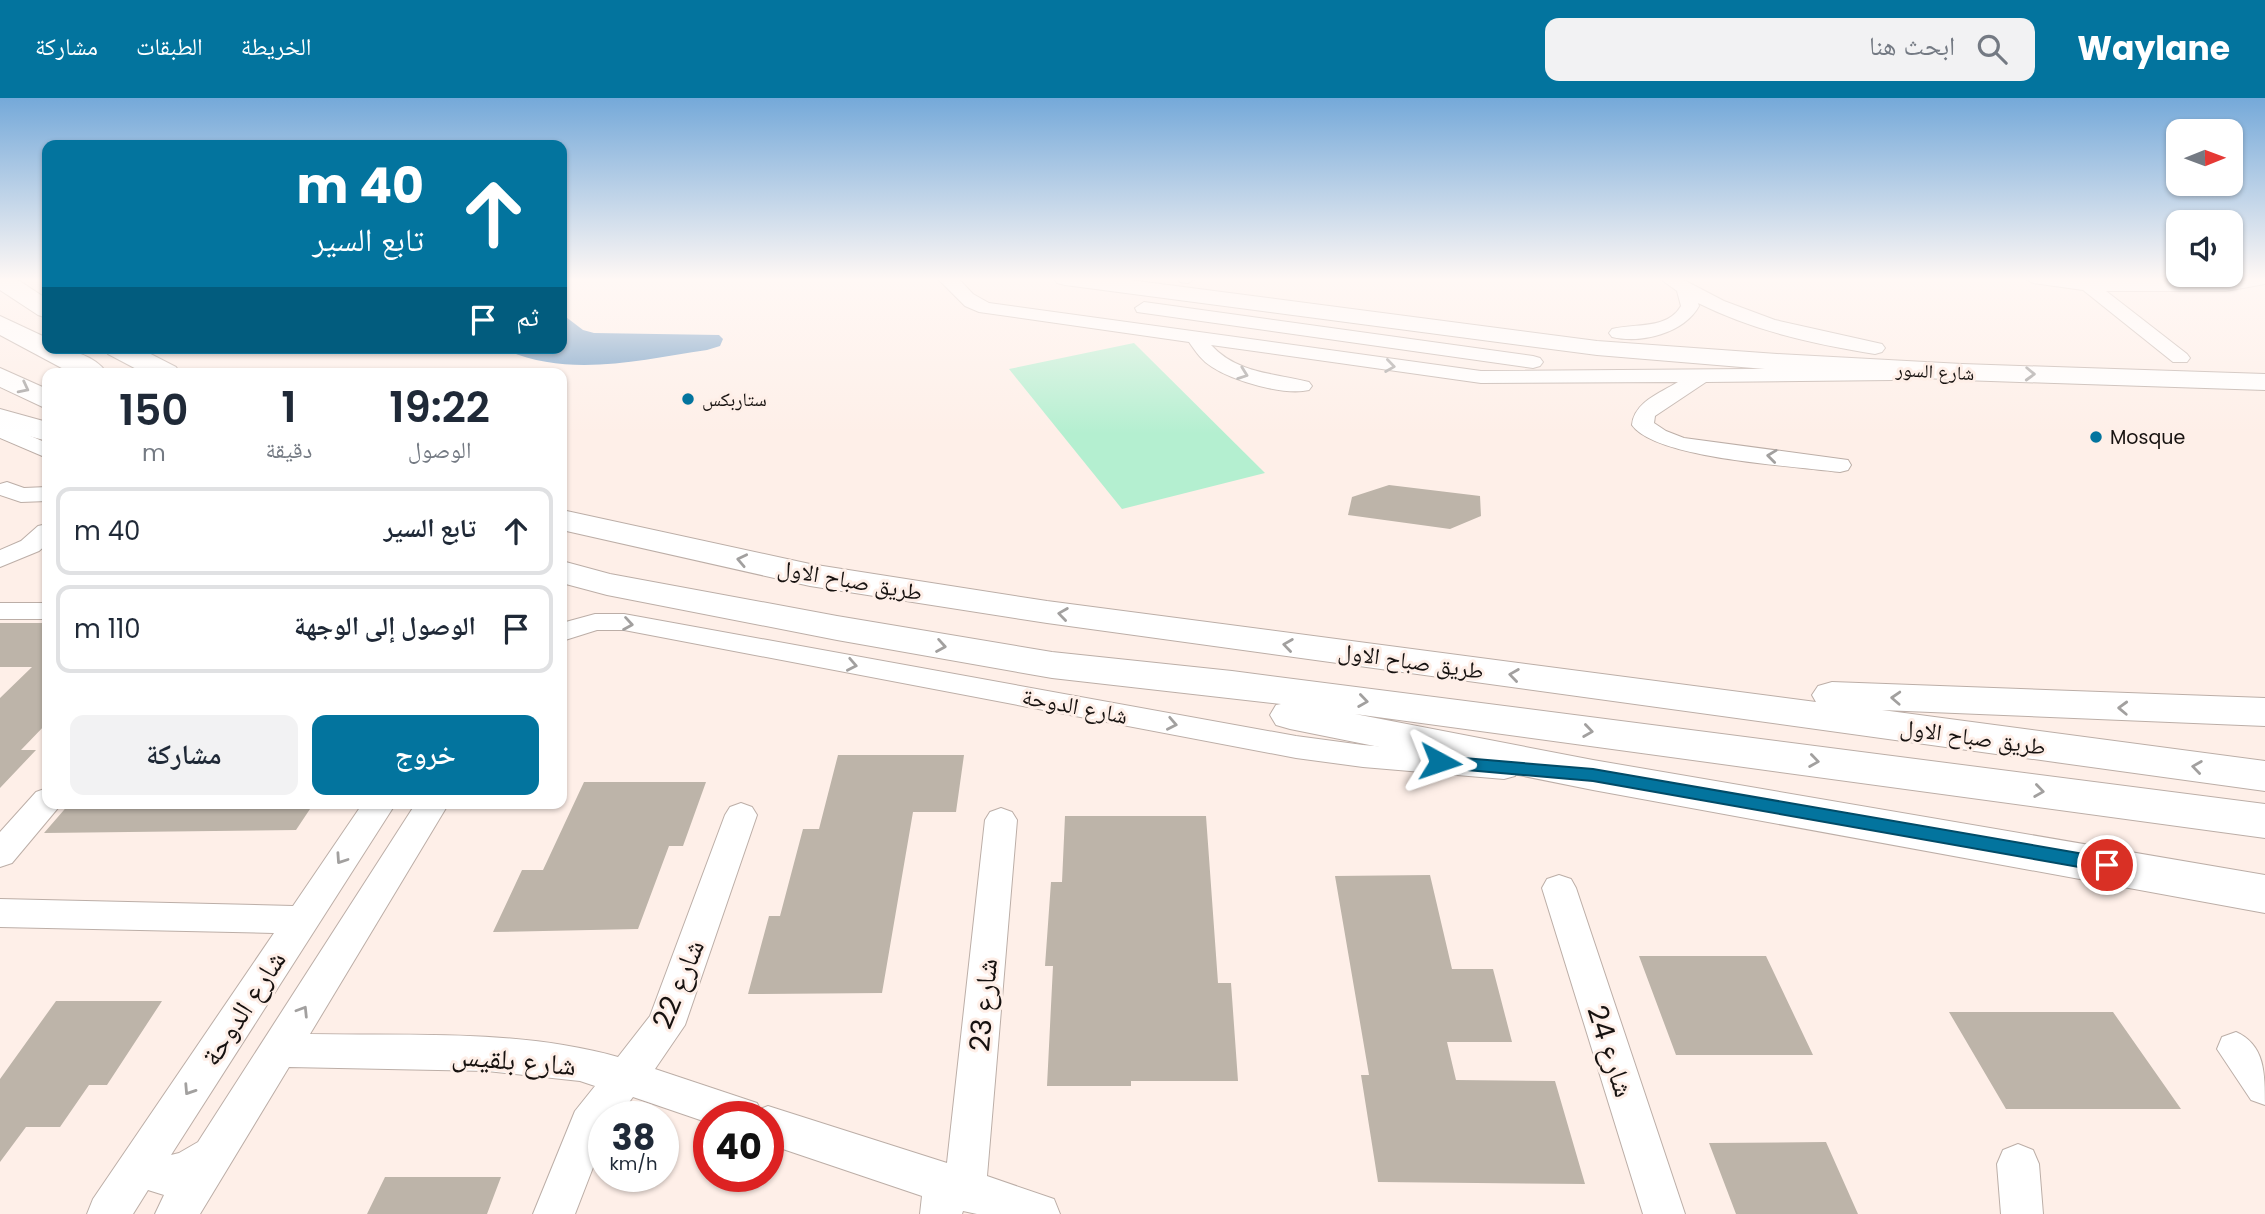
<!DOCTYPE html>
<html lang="ar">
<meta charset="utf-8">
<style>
:root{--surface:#fff;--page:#f2f2f3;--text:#1f2937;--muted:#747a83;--line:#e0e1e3;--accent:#03749e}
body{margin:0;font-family:Poppins,"Noto Naskh Arabic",sans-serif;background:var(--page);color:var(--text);direction:rtl;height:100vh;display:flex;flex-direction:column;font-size:26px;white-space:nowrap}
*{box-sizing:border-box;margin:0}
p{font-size:23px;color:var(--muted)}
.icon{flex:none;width:38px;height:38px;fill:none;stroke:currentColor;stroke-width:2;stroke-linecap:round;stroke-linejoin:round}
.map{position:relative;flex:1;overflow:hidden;direction:ltr}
.drawer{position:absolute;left:42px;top:270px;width:525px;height:441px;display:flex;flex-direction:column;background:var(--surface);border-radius:14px;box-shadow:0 2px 5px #0004;direction:rtl}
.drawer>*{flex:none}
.guide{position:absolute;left:42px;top:42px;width:525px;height:214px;border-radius:14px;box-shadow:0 2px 5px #0004;direction:rtl;background:#03749e;color:#fff;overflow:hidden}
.needle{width:46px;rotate:89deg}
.controls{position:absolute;left:2166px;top:21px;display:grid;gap:14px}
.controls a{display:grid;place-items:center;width:77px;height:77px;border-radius:14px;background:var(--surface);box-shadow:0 2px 5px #0004;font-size:35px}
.speed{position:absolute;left:588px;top:1003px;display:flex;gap:14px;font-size:35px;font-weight:700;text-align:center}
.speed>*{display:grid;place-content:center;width:91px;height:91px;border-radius:50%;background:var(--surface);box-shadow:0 2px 5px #0004;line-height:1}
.speed small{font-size:18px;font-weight:400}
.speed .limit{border:10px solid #d22;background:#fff;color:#111}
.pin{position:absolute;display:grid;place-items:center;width:60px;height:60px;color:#fff;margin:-30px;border:4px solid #fff;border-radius:50%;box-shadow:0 2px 7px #0007}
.me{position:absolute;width:77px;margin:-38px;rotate:95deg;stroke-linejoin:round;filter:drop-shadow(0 0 5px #0008)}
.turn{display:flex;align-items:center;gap:24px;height:147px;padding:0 28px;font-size:32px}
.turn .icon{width:91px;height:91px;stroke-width:2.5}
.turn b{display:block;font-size:49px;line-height:60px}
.then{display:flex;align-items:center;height:66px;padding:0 28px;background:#0003;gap:14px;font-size:26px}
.eta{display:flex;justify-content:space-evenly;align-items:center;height:119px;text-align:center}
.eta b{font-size:42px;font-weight:600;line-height:49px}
.button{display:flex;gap:14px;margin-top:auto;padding:14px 28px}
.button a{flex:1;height:80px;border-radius:14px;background:var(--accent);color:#fff;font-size:28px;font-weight:600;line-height:80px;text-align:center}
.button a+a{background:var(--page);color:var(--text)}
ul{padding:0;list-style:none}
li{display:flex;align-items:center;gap:21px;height:88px;margin:0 14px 10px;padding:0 14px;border:4px solid var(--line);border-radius:14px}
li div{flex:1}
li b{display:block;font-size:26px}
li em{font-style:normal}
header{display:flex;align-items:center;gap:42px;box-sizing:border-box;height:98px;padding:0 35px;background:var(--accent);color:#fff}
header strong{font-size:33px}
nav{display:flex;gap:38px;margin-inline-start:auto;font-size:24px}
.search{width:490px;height:63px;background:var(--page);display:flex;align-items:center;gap:18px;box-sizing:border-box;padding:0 24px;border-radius:14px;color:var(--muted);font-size:26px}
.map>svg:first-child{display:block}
.green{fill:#b4efd0}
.water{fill:#6a98c2}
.building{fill:#bdb4a9}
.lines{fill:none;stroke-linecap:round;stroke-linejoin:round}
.minor-casing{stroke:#bcaea7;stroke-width:2}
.major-casing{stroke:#bcaea7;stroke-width:2}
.highway-casing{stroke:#bcaea7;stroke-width:2}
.minor{fill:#fff;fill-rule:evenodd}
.major{fill:#fff;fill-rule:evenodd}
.highway{fill:#fff;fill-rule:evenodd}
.oneway{stroke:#a2a09f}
.route{fill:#03749e;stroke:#024b67;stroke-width:2}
.poi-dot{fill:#03749e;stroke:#feefe8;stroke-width:2.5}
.labels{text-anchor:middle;stroke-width:6;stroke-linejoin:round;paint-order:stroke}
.far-street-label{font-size:19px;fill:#171210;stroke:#feefe8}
.far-poi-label{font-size:19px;fill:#171210;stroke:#feefe8;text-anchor:start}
.street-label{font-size:23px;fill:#171210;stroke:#feefe8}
.near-street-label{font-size:28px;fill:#171210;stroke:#feefe8}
</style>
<header>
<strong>Waylane</strong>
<div class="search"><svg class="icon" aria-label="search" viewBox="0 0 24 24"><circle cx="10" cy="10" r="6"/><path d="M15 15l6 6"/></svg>ابحث هنا</div>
<nav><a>الخريطة</a><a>الطبقات</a><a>مشاركة</a></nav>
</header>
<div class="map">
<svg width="2265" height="1116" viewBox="0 0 2265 1116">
<rect width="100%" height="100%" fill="#feefe8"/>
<path class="green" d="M1134,245L1265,375L1122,411L1009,271Z"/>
<path class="water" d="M562,216L583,232L594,235L719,237L723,241L720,248L707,252C639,262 567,281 502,250H562Z"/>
<path class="building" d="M1389,387L1480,398L1481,418L1450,431L1348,417L1352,399Z
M0,525H47V625L21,652H36L0,690V600L32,569H0Z
M838,657H964L956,714H913L882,895L748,896L769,818H780L803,731H819Z
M584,684H706L683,748H669L638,831L493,834L522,772H543Z
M70,705H314L296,732L44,735Z
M1065,718H1206L1218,885H1231L1238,983H1131V988H1047L1053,868H1045L1051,784H1062Z
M1430,777L1452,871H1493L1512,944H1447L1456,982L1555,983L1585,1086L1378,1084L1361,977H1369L1335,778Z
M1639,858H1766L1813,957H1676Z
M56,903H162L107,987H89L60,1029H26L0,1064V981Z
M1949,914H2113L2181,1011H2006Z
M1826,1044L1858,1116H1736L1709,1045Z
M385,1079H501L487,1116H367Z"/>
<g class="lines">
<defs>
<path id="minor" d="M937,180H958L973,196L989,205L1481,273L1892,270L1899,272L1902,276L1899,280L1892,282L1706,284L1655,318L1654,325L1666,333L1684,340L1848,362L1851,367L1848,372L1840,374C1796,368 1655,361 1632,327C1634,304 1660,295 1678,284L1481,285L1211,247C1238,276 1274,275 1309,284L1312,288L1309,292C1285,298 1233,283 1212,269C1202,263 1196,254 1189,244L979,214L965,208Z
M1177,180H1197L1188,185L1180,184Z
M1659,180H1680L1724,203L1775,222L1882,246L1885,250L1882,254L1875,256C1814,246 1754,233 1698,205L1699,208C1684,235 1642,246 1612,239L1609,235L1612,231C1635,225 1667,232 1681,208L1677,193Z
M2024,180L2226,183L2265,180V186L2226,193H2106L2187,256L2190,260L2187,264H2173L2083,192L2033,185Z
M1144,204L1533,258L1540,260L1543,264L1540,268L1533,270L1137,214L1135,210Z
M0,325L47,345V360L0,340Z
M7,384L24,390L47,389V403L21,404L0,397V386Z
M47,426V446L39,453L0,469V452L21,443L38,428Z
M0,505H47V521H0Z
M595,516H624L1296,638L1363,647L1504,659L1515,662L1519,670L1515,678L1504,681L1363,669L1296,660L624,532H597L562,543V525Z
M47,690V705H61L58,710L12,765L0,769V734L36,694Z
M363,705H396L171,1057L179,1055L198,1044L416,705H449L310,936C412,938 518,931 618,959L650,918L725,717L730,709L741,705L752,709L757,717L685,927L655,971L757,1005L760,1011L768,1008L947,1065L985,722L990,714L1001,710L1012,714L1017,722L987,1078L1054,1101L1060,1116H977L963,1113L962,1116H920L922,1098L768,1046V1018H709V1025L633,999L619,1018H604V1041L575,1116H533L575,1013L595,988L580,983L487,973L289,969L200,1116H155L164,1097L148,1092L133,1116H87L93,1101L274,835L0,829V801L293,808Z
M1559,777L1571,781L1576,790L1685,1116H1643L1542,790L1547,781Z
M2236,934C2265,947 2265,975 2265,1007L2251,1002L2217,951L2222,939Z
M2018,1046L2033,1052L2039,1066L2043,1116H2001L1997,1066L2003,1052Z"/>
<path id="major" d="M1054,180H1114L1597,243L1777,256L1962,266L2265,276V292L1962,282L1777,272L1597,257L1065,187L1057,185Z"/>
<path id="highway" d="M0,180H15L47,201V220L38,217L0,192Z
M0,218L47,240V250C67,250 95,257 107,275H71L0,237Z
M105,250H139L176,269L180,275H144L108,256Z
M0,270L47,291V311L0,289Z
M0,311L47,324V343L0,330Z
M562,412L810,466L1047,503L1816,604L1812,597L1818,588L1832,584L2265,600V628L1882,612L2265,663V693L1047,525L810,488L562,432Z
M562,463L610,476L837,518L1052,554L1232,573L2265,706V740L1355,616L1593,662L2265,777V815L1593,692L1290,631L1276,627L1270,617L1276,607L1281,606L1052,580L837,542L607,497L562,485Z"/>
</defs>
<use href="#minor" class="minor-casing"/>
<use href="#major" class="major-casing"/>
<use href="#highway" class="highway-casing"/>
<use href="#minor" class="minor"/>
<use href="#major" class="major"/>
<use href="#highway" class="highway"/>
</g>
<defs><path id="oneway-chevron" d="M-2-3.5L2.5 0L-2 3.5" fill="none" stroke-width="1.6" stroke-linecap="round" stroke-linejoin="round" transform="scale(1.75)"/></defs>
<g class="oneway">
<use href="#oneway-chevron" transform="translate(1390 268) rotate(8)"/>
<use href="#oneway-chevron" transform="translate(1243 276) rotate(20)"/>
<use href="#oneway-chevron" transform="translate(2030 276) rotate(2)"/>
<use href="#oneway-chevron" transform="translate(24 290) rotate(27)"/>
<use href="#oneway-chevron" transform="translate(1772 358) rotate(-173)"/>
<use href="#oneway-chevron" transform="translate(742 462) rotate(-168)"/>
<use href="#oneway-chevron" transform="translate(1063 516) rotate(-172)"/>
<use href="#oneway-chevron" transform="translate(628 526) rotate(9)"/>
<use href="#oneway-chevron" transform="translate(1288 547) rotate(-172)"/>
<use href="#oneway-chevron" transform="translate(941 548) rotate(10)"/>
<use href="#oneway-chevron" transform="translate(852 567) rotate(11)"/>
<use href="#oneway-chevron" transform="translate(1514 577) rotate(-172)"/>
<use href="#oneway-chevron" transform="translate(1896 600) rotate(-177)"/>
<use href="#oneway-chevron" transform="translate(1363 603) rotate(8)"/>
<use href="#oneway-chevron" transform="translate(2123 610) rotate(-178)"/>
<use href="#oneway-chevron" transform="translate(1172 626) rotate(11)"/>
<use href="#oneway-chevron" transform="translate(1588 633) rotate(8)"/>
<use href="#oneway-chevron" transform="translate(1814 663) rotate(8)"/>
<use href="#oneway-chevron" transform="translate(2197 669) rotate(-172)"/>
<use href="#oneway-chevron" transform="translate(2039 693) rotate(8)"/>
<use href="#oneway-chevron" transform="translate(341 761) rotate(124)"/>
<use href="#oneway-chevron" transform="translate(303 913) rotate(-58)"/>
<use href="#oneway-chevron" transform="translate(189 992) rotate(123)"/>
</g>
<linearGradient id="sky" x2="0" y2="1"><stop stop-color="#75a9d9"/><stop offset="0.54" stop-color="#fff8f5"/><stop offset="1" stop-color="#fff8f5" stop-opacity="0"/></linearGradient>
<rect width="2265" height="336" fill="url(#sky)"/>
<path class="route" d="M1440,658L1593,671L2107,760L2114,762L2117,767L2114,772L2107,774L1593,683L1433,669L1431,664L1433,660Z"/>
<g class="poi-dot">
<circle cx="688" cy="301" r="7"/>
<circle cx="2096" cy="339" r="7"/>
</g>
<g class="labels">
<g class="far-street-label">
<text transform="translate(1935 273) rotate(3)" y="7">شارع السور</text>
</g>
<g class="far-poi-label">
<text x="702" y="308">ستاربكس</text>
<text x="2110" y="346">Mosque</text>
</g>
<g class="street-label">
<text transform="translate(850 482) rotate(10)" y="8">طريق صباح الاول</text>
<text transform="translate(1411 563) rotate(8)" y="8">طريق صباح الاول</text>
<text transform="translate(1075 608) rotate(11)" y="8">شارع الدوحة</text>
<text transform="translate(1973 639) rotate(8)" y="8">طريق صباح الاول</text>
</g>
<g class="near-street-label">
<text transform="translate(678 886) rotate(-68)" y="10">شارع 22</text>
<text transform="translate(983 907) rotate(-85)" y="10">شارع 23</text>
<text transform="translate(243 910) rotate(-57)" y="10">شارع الدوحة</text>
<text transform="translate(1611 953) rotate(72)" y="10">شارع 24</text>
<text transform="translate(514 962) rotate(5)" y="10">شارع بلقيس</text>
</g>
</g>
</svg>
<div class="controls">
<a><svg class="needle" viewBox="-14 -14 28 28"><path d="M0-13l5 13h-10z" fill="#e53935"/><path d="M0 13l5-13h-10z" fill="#747a83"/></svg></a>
<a><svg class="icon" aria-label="sound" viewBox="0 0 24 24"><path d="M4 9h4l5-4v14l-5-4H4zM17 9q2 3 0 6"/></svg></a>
</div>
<div class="speed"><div>38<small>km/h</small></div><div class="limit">40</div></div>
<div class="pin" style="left:2107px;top:767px;background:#d93025"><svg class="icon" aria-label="arrive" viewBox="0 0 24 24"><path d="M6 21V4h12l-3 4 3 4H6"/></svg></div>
<svg class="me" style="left:1440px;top:664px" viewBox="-20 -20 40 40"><path d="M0-17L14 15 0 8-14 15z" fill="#03749e" stroke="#fff" stroke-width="4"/></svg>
<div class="guide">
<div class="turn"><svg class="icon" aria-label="ahead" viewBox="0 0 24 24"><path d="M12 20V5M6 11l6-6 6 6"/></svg><div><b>40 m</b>تابع السير</div></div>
<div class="then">ثم<svg class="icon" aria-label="arrive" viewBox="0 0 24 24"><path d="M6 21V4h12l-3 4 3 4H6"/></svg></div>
</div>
<section class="drawer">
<div class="eta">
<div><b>19:22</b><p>الوصول</p></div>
<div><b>1</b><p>دقيقة</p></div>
<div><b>150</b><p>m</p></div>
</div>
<ul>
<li><svg class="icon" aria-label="ahead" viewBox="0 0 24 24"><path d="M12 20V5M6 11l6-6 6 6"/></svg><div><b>تابع السير</b></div><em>40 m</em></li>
<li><svg class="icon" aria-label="arrive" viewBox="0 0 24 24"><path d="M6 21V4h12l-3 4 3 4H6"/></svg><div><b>الوصول إلى الوجهة</b></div><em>110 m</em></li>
</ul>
<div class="button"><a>خروج</a><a>مشاركة</a></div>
</section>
</div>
